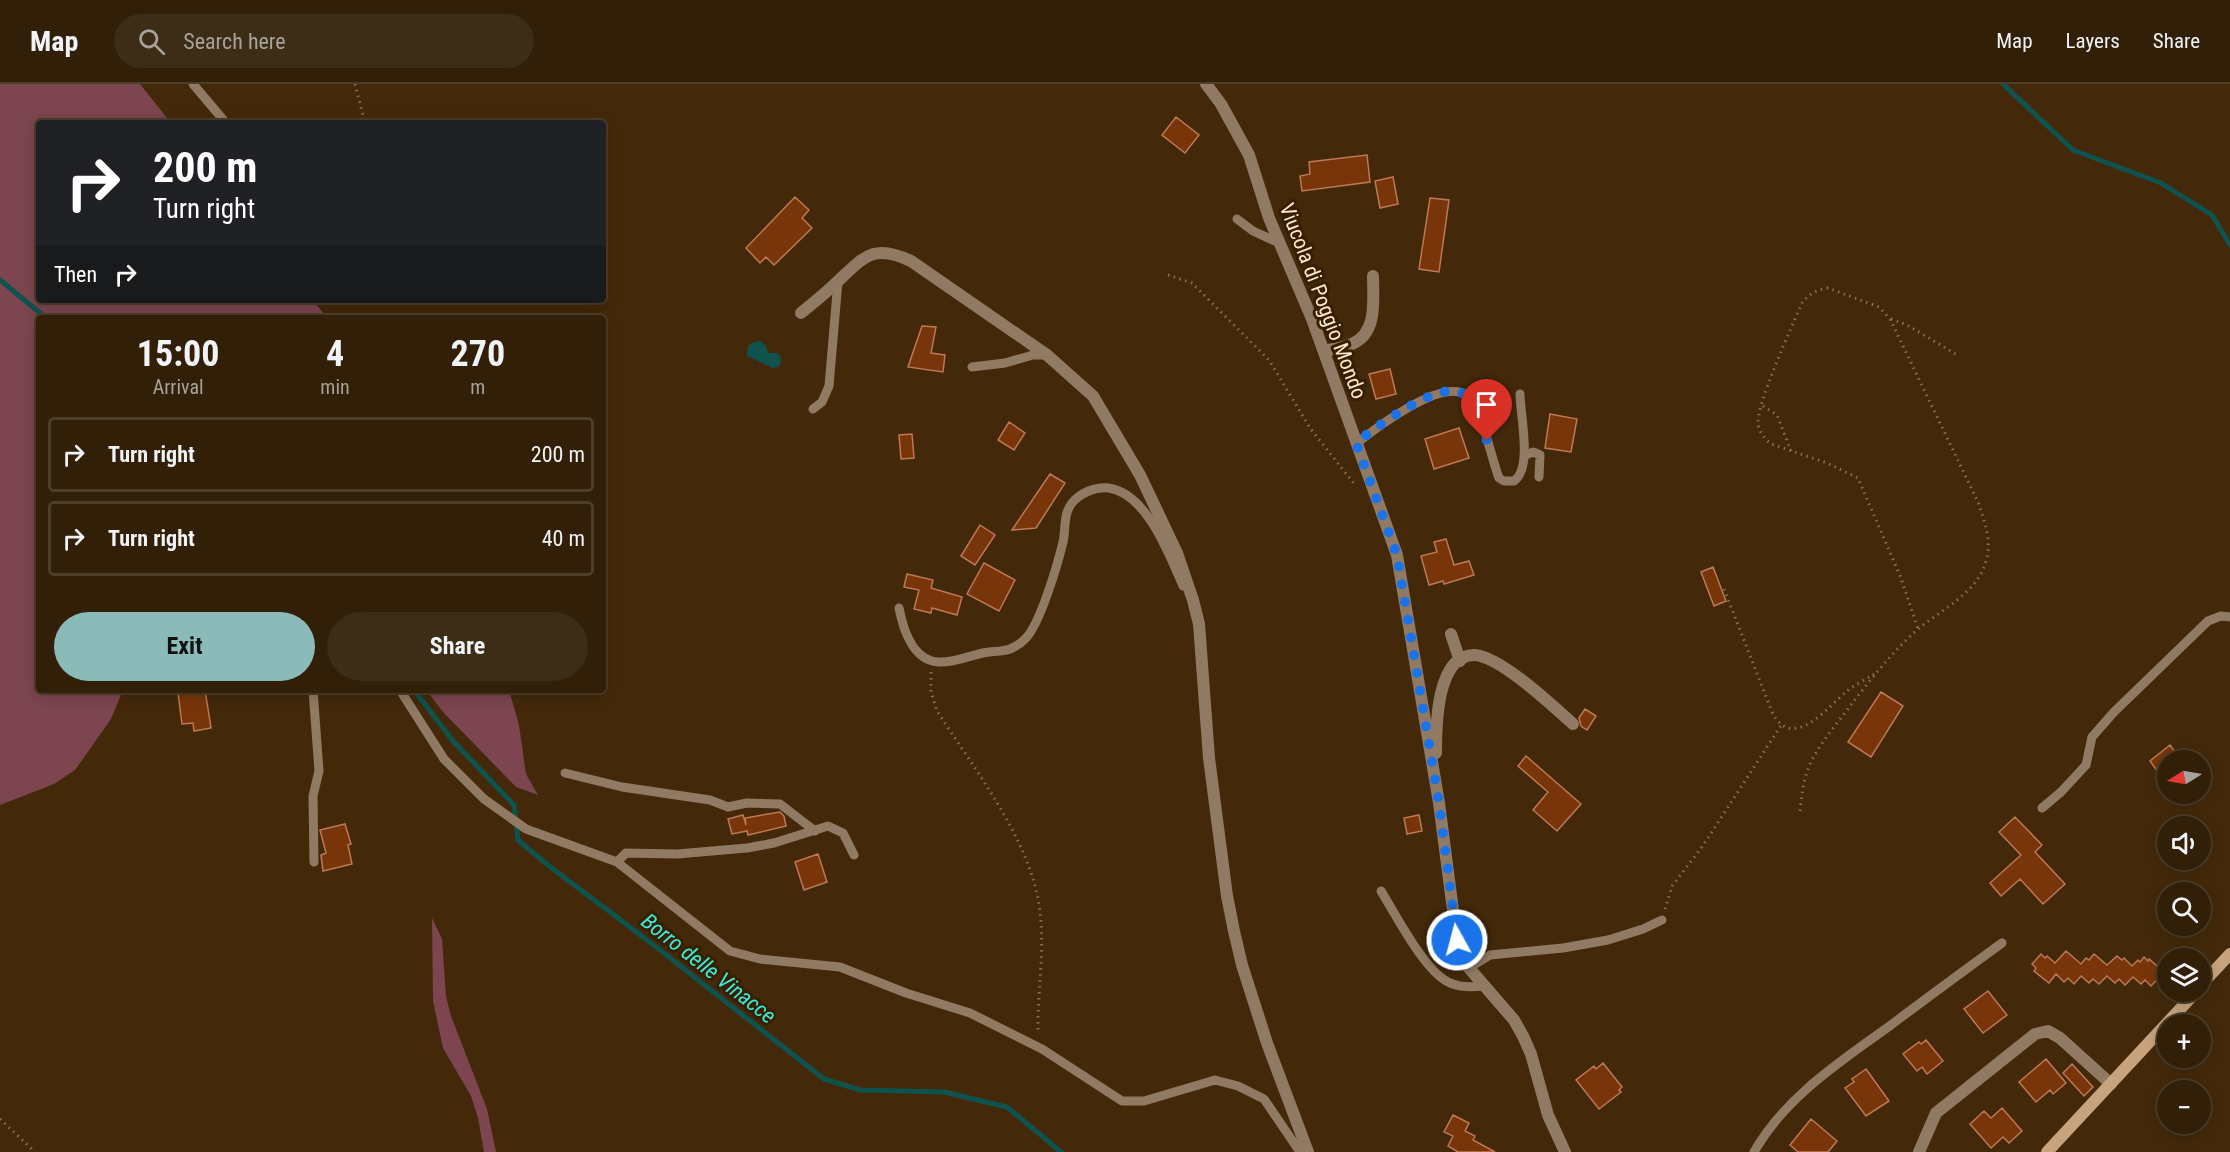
<!DOCTYPE html>
<meta charset="utf-8">
<style>
:root{--surface:#321f08;--page:#3d2c16;--text:#f1f3f6;--muted:#a8a29c;--line:#4d3d29;--accent:#8bbbb9}
body{margin:0;font-family:"Roboto Condensed",sans-serif;background:var(--page);color:var(--text);height:100vh;display:flex;flex-direction:column;font-size:22px;white-space:nowrap}
*{box-sizing:border-box;margin:0}
p{font-size:20px;color:var(--muted)}
.icon{flex:none;width:33px;height:33px;fill:none;stroke:currentColor;stroke-width:2;stroke-linecap:round;stroke-linejoin:round}
.map{position:relative;flex:1;overflow:hidden}
.details{position:absolute;left:36px;top:231px;width:570px;height:378px;display:flex;flex-direction:column;background:var(--surface);border-radius:6px;box-shadow:0 3px 15px #0003,0 0 0 2px var(--line)}
.details>*{flex:none}
.banner{position:absolute;left:36px;top:36px;width:570px;height:183px;border-radius:6px;box-shadow:0 3px 15px #0003,0 0 0 2px var(--line);background:#202124;color:#fff;overflow:hidden}
.needle{width:39px;rotate:259deg}
.controls{position:absolute;left:2157px;top:666px;display:grid;gap:12px}
.controls a{display:grid;place-items:center;width:54px;height:54px;border-radius:50%;background:var(--surface);box-shadow:0 3px 15px #0003,0 0 0 2px var(--line);font-size:30px}
.pin{position:absolute;display:grid;place-items:center;width:51px;height:51px;color:#fff;margin:-62px -26px;border-radius:50% 50% 50% 0;rotate:-45deg;box-shadow:0 0 6px #0007}
.pin .icon{rotate:45deg}
.me{position:absolute;width:66px;margin:-33px;rotate:353deg;stroke-linejoin:round;filter:drop-shadow(0 0 4px #0008)}
.turn{display:flex;align-items:center;gap:21px;height:126px;padding:0 18px;font-size:27px}
.turn .icon{width:78px;height:78px;stroke-width:2.5}
.turn b{display:block;font-size:42px;line-height:51px}
.then{display:flex;align-items:center;height:57px;padding:0 18px;background:#0003;gap:12px;font-size:22px}
.eta{display:flex;justify-content:space-evenly;align-items:center;height:102px;text-align:center}
.eta b{font-size:36px;font-weight:700;line-height:42px}
.button{display:flex;gap:12px;margin-top:auto;padding:12px 18px}
.button a{flex:1;height:69px;border-radius:36px;background:var(--accent);color:#111;font-size:24px;font-weight:700;line-height:69px;text-align:center}
.button a+a{background:var(--page);color:var(--text)}
ul{padding:0;list-style:none}
li{display:flex;align-items:center;gap:18px;height:75px;margin:0 12px 9px;padding:0 6px;border:3px solid var(--line);border-radius:6px}
li div{flex:1}
li b{display:block;font-size:22px}
li em{font-style:normal}
header{display:flex;align-items:center;gap:36px;box-sizing:border-box;height:84px;padding:0 30px;background:var(--surface);border-bottom:2px solid var(--line)}
header strong{font-size:28px}
nav{display:flex;gap:33px;margin-inline-start:auto;font-size:21px}
.search{width:420px;height:54px;background:var(--page);display:flex;align-items:center;gap:15px;box-sizing:border-box;padding:0 21px;border-radius:33px;color:var(--muted);font-size:22px}
.map>svg:first-child{display:block}
.green{fill:#7c4550}
.water{fill:#0f534e}
.lines{fill:none;stroke-linecap:round;stroke-linejoin:round}
.stream{stroke:#0f534e;stroke-width:5}
.building{fill:#783509;stroke:#bd7957;stroke-width:1.5}
.path{stroke:#886f53;stroke-width:3;stroke-dasharray:1.5 4.5;stroke-linecap:butt}
.lane{stroke:#917a63;stroke-width:9}
.street{stroke:#917a63;stroke-width:12}
.secondary{stroke:#c8a47e;stroke-width:12}
.route{stroke:#1a73e8;stroke-width:10;stroke-dasharray:0 18}
.labels{text-anchor:middle;stroke-width:6;stroke-linejoin:round;paint-order:stroke}
.street-label{font-size:21px;fill:#fee8d1;stroke:#381f00}
.water-label{font-size:22px;font-style:italic;fill:#3aeadd;stroke:#381f00}
</style>
<header>
<strong>Map</strong>
<div class="search"><svg class="icon" aria-label="search" viewBox="0 0 24 24"><circle cx="10" cy="10" r="6"/><path d="M15 15l6 6"/></svg>Search here</div>
<nav><a>Map</a><a>Layers</a><a>Share</a></nav>
</header>
<div class="map">
<svg width="2230" height="1068" viewBox="0 0 2230 1068">
<rect width="100%" height="100%" fill="#43290a"/>
<path class="green" d="M0,0H140L171,39H39V216H313L327,234H39V606H123L111,635L75,686L54,700L0,721Z
M426,606H509L519,641L526,690L538,711L516,703L444,629Z
M432,834L442,855L446,912L451,932L487,1025L496,1068H484L478,1034L471,1012L443,964L433,917Z"/>
<path class="water" d="M760,257L766,262L768,269H777C782,273 782,278 779,282L773,284L747,272L748,262L754,258Z"/>
<g class="lines">
<path class="stream" d="M2003,0L2073,66L2161,99L2212,131L2230,161
M0,196L46,234
M414,606L453,657L514,721L518,756L549,782L655,862L824,995L860,1006L944,1008L1007,1023L1061,1068"/>
</g>
<path class="building" d="M1176,33L1199,51L1185,69L1162,51Z
M1367,71L1370,98L1302,107L1300,92L1310,90L1309,78Z
M1393,93L1398,120L1380,124L1375,97Z
M795,113L809,126L802,134L812,144L774,181L766,173L760,179L746,164Z
M1430,114L1449,116L1439,188L1419,185Z
M922,242L936,243L931,269L945,271L943,288L908,283Z
M1390,285L1396,310L1376,315L1369,290Z
M1550,330L1577,335L1571,368L1545,364Z
M1009,338L1025,349L1014,366L998,356Z
M1459,344L1469,374L1434,385L1425,355Z
M912,350L914,374L901,375L899,351Z
M1050,390L1065,399L1036,444L1012,446Z
M980,441L995,451L975,481L961,472Z
M1446,455L1454,481L1469,477L1474,491L1444,500L1443,497L1429,501L1421,472L1437,468L1434,458Z
M984,479L1015,496L999,527L967,510Z
M1713,483L1726,517L1714,522L1701,488Z
M907,490L933,496L931,504L962,513L957,531L932,524L931,529L914,525L919,506L904,503Z
M188,606H205L211,644L194,647L193,639L182,640L178,609Z
M1881,608L1903,622L1871,673L1848,658Z
M1585,625L1596,632L1587,646L1581,642L1579,634Z
M2170,661L2178,672L2172,676H2168V680L2158,688L2150,677Z
M1526,672L1581,720L1557,747L1533,726L1548,708L1518,682Z
M780,728L784,732L786,742L748,751L747,747L732,750L728,735L743,731L746,741L745,734Z
M1419,731L1422,747L1407,750L1404,734Z
M2015,733L2042,761L2035,768L2065,800L2043,820L2020,795L2001,812L1990,799L2021,771L1999,748Z
M345,740L351,760L348,761L352,780L323,787L321,771L326,769L320,746Z
M818,770L827,798L804,806L795,778Z
M2066,867L2081,880L2086,874L2089,876L2094,870L2107,881L2117,872L2122,876L2124,874L2132,882L2138,876L2140,878L2144,873L2148,877L2149,875L2164,888L2151,902L2145,896L2141,900L2133,893L2125,901L2119,895L2115,899L2107,892L2099,900L2093,895L2089,899L2081,892L2074,900L2068,894L2064,898L2056,890L2049,899L2034,887L2036,884L2032,880L2041,870L2045,874L2047,872L2055,879Z
M1988,907L2007,931L1983,949L1964,925Z
M1926,956L1943,977L1927,990L1922,983L1917,987L1903,970L1919,958L1921,960Z
M2046,975L2066,999L2053,1010L2050,1006L2036,1018L2019,998Z
M1603,979L1622,1003L1619,1006L1621,1008L1599,1025L1576,996L1594,982L1596,985Z
M2072,980L2093,1003L2084,1012L2063,989Z
M1866,985L1889,1017L1866,1032L1845,1004L1854,998L1852,995Z
M2002,1024L2022,1047L2009,1059L2003,1053L1991,1064L1970,1040L1984,1027L1991,1034Z
M1453,1031L1469,1039L1465,1047L1475,1052L1473,1056L1495,1068H1458L1448,1062L1453,1052L1444,1048Z
M1811,1035L1837,1057L1828,1068H1798L1790,1061Z"/>
<g class="lines">
<path class="path" d="M355,0L365,39
M1168,191L1192,199L1269,276L1310,344L1355,401
M1891,235L1907,241L1959,272
M1763,322L1777,331L1791,367
M1724,505L1772,628C1792,669 1828,623 1846,608C1854,601 1865,596 1874,590
M931,588V608L937,627C973,683 1029,754 1039,821C1046,864 1037,906 1038,949
M1800,727C1802,708 1804,690 1813,674C1824,654 1840,636 1853,618C1873,593 1893,567 1917,546C1940,526 1975,511 1985,480C1993,459 1985,439 1978,418L1890,235L1879,223L1828,204C1816,206 1809,210 1802,219C1793,240 1755,323 1758,341C1760,349 1765,355 1771,360L1827,379L1858,394L1901,494L1918,545
M1665,825L1672,802L1702,763L1782,640
M0,1035L35,1068"/>
<path class="lane" d="M193,0L226,39
M1237,135L1253,147L1279,159
M972,283L1005,279L1033,271H1047
M813,325L822,318L829,302L838,197
M1357,359C1376,344 1444,292 1467,312C1482,324 1491,374 1499,394L1504,397H1514C1533,384 1520,331 1520,310
M1524,372L1533,368L1540,371L1539,393
M899,524C903,545 913,577 939,578C953,579 969,572 983,569C992,567 1001,568 1010,565C1015,563 1021,559 1025,555C1040,541 1058,479 1063,458C1066,445 1063,430 1072,419C1080,409 1096,402 1109,404C1147,410 1169,470 1183,502
M313,606L319,687L313,712L314,778
M400,606L444,675L484,715L526,745L617,778L730,867L760,875L840,883L906,909L970,929L1042,965L1122,1017H1144L1215,996L1238,1002L1264,1015L1300,1068
M565,689L622,703L710,716L728,723L747,719L780,720L815,747
M2042,724L2061,708L2086,681L2092,653L2114,628L2208,537L2221,532L2230,533
M617,778L626,769L677,770L747,764L774,759L828,742L843,749L854,771
M1381,807C1396,831 1424,886 1448,898C1460,904 1472,903 1485,902
M1469,884L1490,871L1563,864L1608,856L1643,845L1662,836
M1754,1068C1785,1013 1841,977 1891,941C1928,913 1965,886 2002,859"/>
<path class="street" d="M1206,0L1221,20L1249,71L1269,134L1312,235L1397,471L1439,719L1457,857L1469,884L1514,936L1523,952L1531,970L1548,1031L1565,1068
M801,229C813,219 826,209 837,198C864,173 873,159 911,177L1047,271L1093,312L1140,391L1177,469L1193,516L1199,540L1209,674L1227,812L1234,847L1242,881L1267,959L1308,1068
M1324,267C1333,265 1343,264 1352,260C1378,249 1373,216 1373,192
M1451,550L1460,577
M1436,669C1436,643 1436,570 1475,571C1501,573 1553,622 1573,640
M1919,1068L1936,1029L2035,950L2048,947L2060,954L2111,1000"/>
<path class="secondary" d="M2200,902L2230,870
M2047,1068L2196,908"/>
</g>
<g class="lines">
<path class="route" d="M1457,856L1439,719L1397,471L1356,359C1376,343 1420,312 1444,308C1452,306 1460,308 1467,311L1481,337L1487,357"/>
</g>
<g class="labels">
<g class="street-label">
<text transform="translate(1323 217) rotate(69)" y="7">Viucola di Poggio Mondo</text>
</g>
<g class="water-label">
<text transform="translate(709 884) rotate(38)" y="8">Borro delle Vinacce</text>
</g>
</g>
</svg>
<div class="controls">
<a><svg class="needle" viewBox="-14 -14 28 28"><path d="M0-13l5 13h-10z" fill="#e53935"/><path d="M0 13l5-13h-10z" fill="#a8a29c"/></svg></a>
<a><svg class="icon" aria-label="sound" viewBox="0 0 24 24"><path d="M4 9h4l5-4v14l-5-4H4zM17 9q2 3 0 6"/></svg></a>
<a><svg class="icon" aria-label="search" viewBox="0 0 24 24"><circle cx="10" cy="10" r="6"/><path d="M15 15l6 6"/></svg></a>
<a><svg class="icon" aria-label="layers" viewBox="0 0 24 24"><path d="M12 4l9 5-9 5-9-5zM3 14l9 5 9-5"/></svg></a>
<a>+</a>
<a>−</a>
</div>
<div class="pin" style="left:1487px;top:357px;background:#d93025"><svg class="icon" aria-label="arrive" viewBox="0 0 24 24"><path d="M6 21V4h12l-3 4 3 4H6"/></svg></div>
<svg class="me" style="left:1457px;top:856px" viewBox="-20 -20 40 40"><circle r="17" fill="#1a73e8" stroke="#fff" stroke-width="3"/><path d="M0-11L8 9 0 5-8 9z" fill="#fff"/></svg>
<div class="banner">
<div class="turn"><svg class="icon" aria-label="right" viewBox="0 0 24 24"><path d="M7 20v-9h11M14 6l5 5-5 5"/></svg><div><b>200 m</b>Turn right</div></div>
<div class="then">Then<svg class="icon" aria-label="right" viewBox="0 0 24 24"><path d="M7 20v-9h11M14 6l5 5-5 5"/></svg></div>
</div>
<section class="details">
<div class="eta">
<div><b>15:00</b><p>Arrival</p></div>
<div><b>4</b><p>min</p></div>
<div><b>270</b><p>m</p></div>
</div>
<ul>
<li><svg class="icon" aria-label="right" viewBox="0 0 24 24"><path d="M7 20v-9h11M14 6l5 5-5 5"/></svg><div><b>Turn right</b></div><em>200 m</em></li>
<li><svg class="icon" aria-label="right" viewBox="0 0 24 24"><path d="M7 20v-9h11M14 6l5 5-5 5"/></svg><div><b>Turn right</b></div><em>40 m</em></li>
</ul>
<div class="button"><a>Exit</a><a>Share</a></div>
</section>
</div>
